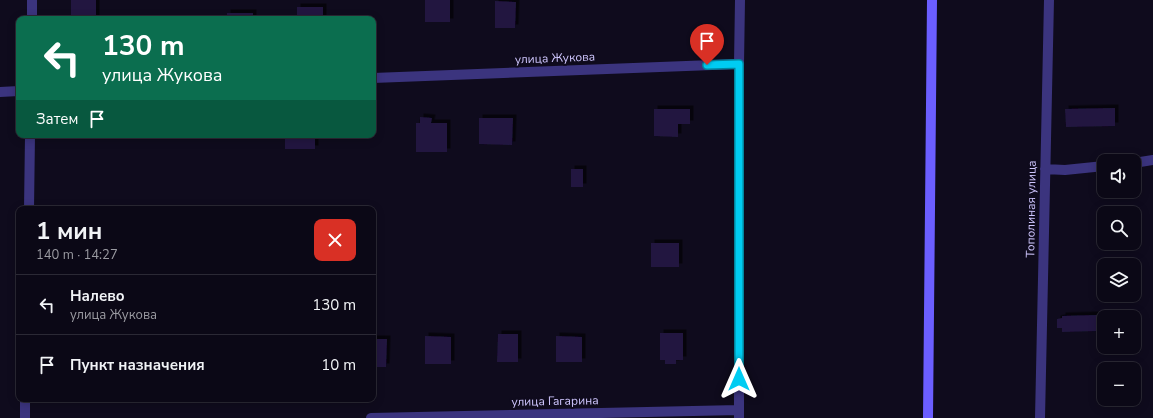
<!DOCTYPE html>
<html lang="ru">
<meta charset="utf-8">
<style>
:root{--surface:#0b0816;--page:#191623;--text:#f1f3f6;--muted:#9a9aa1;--line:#2b2935}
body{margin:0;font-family:"Nunito Sans",sans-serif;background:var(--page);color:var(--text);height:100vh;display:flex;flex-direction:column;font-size:15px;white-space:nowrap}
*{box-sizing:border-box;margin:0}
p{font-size:13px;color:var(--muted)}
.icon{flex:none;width:22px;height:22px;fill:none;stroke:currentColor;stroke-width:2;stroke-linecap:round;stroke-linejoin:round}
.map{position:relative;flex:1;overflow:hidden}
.sheet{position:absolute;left:16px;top:206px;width:360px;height:196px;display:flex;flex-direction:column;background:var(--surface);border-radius:8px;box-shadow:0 2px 10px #0003,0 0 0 1px var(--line)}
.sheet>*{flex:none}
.top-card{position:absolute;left:16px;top:16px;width:360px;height:122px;border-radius:8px;box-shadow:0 2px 10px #0003,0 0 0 1px var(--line);background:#0b6e4f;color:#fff;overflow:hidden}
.buttons{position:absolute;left:1097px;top:154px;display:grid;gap:8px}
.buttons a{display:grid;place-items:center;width:44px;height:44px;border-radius:8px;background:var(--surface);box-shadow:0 2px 10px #0003,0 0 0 1px var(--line);font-size:20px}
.pin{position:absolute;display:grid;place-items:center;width:34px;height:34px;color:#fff;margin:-41px -17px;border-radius:50% 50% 50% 0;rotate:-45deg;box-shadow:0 0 4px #0007}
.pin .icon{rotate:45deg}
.me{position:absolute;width:44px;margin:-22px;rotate:0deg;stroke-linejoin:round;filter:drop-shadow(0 0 3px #0008)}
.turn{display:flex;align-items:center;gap:14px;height:84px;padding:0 20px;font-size:18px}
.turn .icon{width:52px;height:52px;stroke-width:2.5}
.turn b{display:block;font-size:28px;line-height:34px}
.then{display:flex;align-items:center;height:38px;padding:0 20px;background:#0003;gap:8px;font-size:15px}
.round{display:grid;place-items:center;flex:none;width:42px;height:42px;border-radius:8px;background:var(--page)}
.headline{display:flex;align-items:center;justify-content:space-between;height:68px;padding:0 20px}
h1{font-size:24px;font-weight:700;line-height:30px}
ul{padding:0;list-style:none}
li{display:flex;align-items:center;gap:12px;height:60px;padding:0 20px;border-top:1px solid var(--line)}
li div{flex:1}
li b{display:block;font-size:15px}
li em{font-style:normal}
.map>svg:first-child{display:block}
.building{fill:#21163f;filter:url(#shadow)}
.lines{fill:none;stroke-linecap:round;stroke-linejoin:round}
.minor{stroke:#3b347e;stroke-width:10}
.secondary{stroke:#6b5eff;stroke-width:10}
.route-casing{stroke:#00859d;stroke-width:10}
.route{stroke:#00ccf2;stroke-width:7}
.labels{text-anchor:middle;stroke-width:4;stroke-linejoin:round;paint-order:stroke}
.street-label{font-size:12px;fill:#d0c7ff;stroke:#0f0b1d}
</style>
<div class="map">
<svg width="1153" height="418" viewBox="0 0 1153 418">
<defs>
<filter id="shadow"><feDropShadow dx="3.5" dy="-3.5" stdDeviation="0" flood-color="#0009"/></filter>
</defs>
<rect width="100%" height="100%" fill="#0f0b1d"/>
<path class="building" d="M71,0H96V19H71Z
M425,0H450V22H425Z
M495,1L516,2L515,28H495Z
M297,7H323V19H297Z
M227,13H253V19H227Z
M1115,108V126L1066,127L1065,109Z
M654,109H690V124H678V137L654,136Z
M420,117L432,118L431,123H447V152H416V123H420Z
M479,118H513L512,145L479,144Z
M285,135H315V149H285Z
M571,169H583V187H571Z
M651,243H679V267H651Z
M1097,315V331L1062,332V328H1057V319L1062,318V316Z
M660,333H683V360H676V364H665V360H660Z
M498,334H518V362H497Z
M425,336L451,337V364H425Z
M556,336L582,337V362H556Z
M373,339H387L386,367H373Z"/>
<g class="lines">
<path class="minor" d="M32,19V0
M373,78L739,64
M0,92L19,91
M1134,163L1153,160
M1045,169L1065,170L1104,166
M29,209L30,135
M25,418V399
M371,418L739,410
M739,418V64L740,0
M1040,418L1049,0"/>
<path class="secondary" d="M928,418L932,0"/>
</g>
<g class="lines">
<defs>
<path id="route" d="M707,65L739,64V379"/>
</defs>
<use href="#route" class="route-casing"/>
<use href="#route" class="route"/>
</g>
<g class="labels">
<g class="street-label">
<text transform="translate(555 58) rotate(-2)" y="4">улица Жукова</text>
<text transform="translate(1031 209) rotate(-89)" y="4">Тополиная улица</text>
<text transform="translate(555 401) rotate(-1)" y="4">улица Гагарина</text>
</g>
</g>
</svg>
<div class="buttons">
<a><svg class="icon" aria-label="sound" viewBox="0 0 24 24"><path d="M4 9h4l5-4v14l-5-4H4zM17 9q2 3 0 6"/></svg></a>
<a><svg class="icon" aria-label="search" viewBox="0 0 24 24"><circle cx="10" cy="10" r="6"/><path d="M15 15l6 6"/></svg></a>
<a><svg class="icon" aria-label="layers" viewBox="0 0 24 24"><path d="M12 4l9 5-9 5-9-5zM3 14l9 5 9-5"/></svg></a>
<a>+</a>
<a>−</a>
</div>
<div class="pin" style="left:707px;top:65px;background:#d93025"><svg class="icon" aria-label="arrive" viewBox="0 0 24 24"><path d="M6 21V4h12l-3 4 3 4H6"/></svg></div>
<svg class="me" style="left:739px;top:379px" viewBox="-20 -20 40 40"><path d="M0-17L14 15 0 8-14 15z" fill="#00ccf2" stroke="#fff" stroke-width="4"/></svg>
<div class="top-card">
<div class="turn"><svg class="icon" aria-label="left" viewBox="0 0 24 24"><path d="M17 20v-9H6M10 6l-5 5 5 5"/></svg><div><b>130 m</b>улица Жукова</div></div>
<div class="then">Затем<svg class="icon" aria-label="arrive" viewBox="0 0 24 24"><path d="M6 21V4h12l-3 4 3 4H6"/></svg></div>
</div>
<section class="sheet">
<div class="headline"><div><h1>1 мин</h1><p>140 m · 14:27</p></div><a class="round" style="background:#d93025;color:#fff"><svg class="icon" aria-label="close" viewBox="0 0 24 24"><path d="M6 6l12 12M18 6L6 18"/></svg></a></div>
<ul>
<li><svg class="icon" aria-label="left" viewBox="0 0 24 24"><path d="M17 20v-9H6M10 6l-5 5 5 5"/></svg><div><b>Налево</b><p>улица Жукова</p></div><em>130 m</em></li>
<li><svg class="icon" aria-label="arrive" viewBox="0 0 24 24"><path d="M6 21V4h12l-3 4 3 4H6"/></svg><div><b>Пункт назначения</b></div><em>10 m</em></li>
</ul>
</section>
</div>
